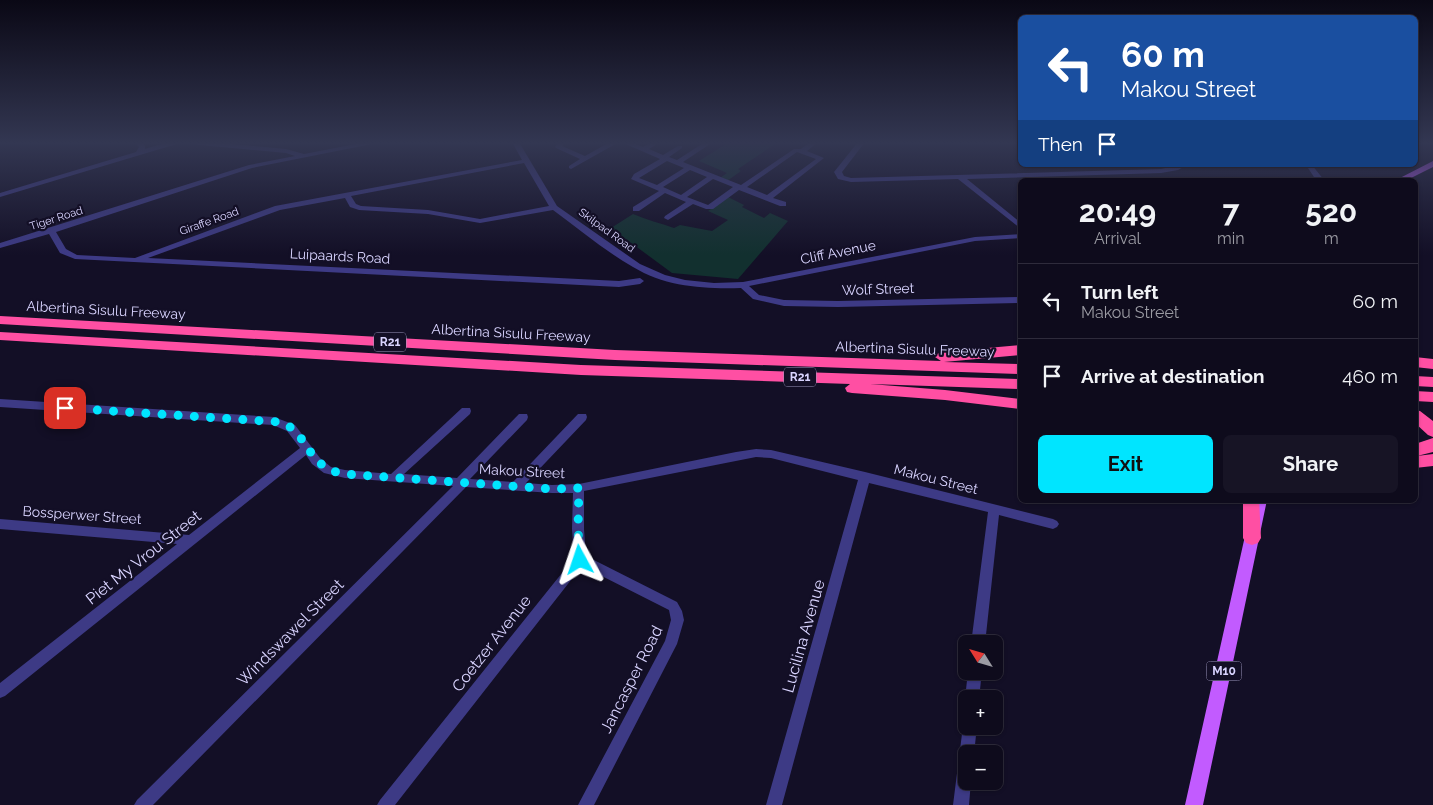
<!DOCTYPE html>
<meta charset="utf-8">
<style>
:root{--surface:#0e0b1c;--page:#171425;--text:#f1f3f6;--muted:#9b9ba3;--line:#2e2b3b;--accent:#00e5ff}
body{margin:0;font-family:Raleway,sans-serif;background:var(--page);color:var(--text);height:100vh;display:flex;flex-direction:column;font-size:19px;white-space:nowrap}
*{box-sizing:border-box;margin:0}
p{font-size:16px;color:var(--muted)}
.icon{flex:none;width:28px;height:28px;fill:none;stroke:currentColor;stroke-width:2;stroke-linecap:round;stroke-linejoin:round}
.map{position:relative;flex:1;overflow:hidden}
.panel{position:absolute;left:1018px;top:178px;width:400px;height:325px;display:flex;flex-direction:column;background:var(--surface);border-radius:8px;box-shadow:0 1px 4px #0004,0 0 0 1px var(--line)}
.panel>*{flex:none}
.guide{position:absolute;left:1018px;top:15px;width:400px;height:152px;border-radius:8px;box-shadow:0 1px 4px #0004,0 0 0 1px var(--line);background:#1a4fa0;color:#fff;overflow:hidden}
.needle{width:32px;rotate:307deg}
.tools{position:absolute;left:958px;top:635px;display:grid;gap:10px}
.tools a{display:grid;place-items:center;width:45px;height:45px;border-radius:8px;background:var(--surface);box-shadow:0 1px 4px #0004,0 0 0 1px var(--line);font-size:25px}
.pin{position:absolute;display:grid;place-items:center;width:42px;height:42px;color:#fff;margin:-21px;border-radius:10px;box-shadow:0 2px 8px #0006}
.me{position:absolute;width:55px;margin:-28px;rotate:355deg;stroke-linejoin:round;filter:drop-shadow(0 0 4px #0008)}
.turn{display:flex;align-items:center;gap:18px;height:105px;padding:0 20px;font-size:22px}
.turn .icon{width:65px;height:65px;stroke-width:2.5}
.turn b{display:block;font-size:35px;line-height:42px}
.then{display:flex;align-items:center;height:48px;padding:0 20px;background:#0003;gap:10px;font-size:19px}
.eta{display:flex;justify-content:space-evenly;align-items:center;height:85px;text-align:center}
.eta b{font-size:30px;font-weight:700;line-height:35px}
.primary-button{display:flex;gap:10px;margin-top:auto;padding:10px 20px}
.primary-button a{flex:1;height:58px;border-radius:8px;background:var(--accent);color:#111;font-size:20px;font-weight:700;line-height:58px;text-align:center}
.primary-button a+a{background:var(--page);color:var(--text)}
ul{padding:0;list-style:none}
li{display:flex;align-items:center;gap:15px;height:75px;padding:0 20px;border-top:1px solid var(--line)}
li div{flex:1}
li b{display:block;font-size:19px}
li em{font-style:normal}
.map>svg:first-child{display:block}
.green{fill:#12302f}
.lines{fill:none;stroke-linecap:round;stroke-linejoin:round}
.minor{fill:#3d3a85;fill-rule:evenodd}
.major{fill:#c25bff;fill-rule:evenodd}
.highway{fill:#ff4fa3;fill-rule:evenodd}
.route{stroke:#00e5ff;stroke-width:9;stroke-dasharray:0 16.2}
.labels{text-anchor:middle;stroke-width:4.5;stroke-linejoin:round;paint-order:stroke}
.far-street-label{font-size:11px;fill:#d9d4ff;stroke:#130f26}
.shield{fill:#130f26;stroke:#9e99be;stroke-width:1}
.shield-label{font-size:12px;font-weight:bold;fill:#d9d4ff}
.street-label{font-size:14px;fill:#d9d4ff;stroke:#130f26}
.near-street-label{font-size:16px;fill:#d9d4ff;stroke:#130f26}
</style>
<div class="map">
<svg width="1433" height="805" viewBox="0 0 1433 805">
<rect width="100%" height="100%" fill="#130f26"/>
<path class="green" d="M724,142L772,143L778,142L738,169L741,171L727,181L720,178L727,173L699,161L726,144Z
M728,197L744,205L742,207L764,218L770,213L788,221L738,279L672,273L611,228L633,214C647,220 660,223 674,228L680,225L712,231L728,220L708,211Z"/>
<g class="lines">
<path class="minor" d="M134,142H142L145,146V149L168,142H211L286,149L304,154L366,142H382L252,168L56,232L66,249L77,255L135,258L275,206L522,160L512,142H519L557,206L640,264L665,275L685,280L714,283L743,282L975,237L1020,234V238L975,241L749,286L759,295L784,300L838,301L1020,297V303L838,307L784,306L753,299L741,288C704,289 666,287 633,267C605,251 579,229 553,210L480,223L428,214L359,210L350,207L345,198L280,210L148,258L619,281L640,278L644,281L640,284L619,287L75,259L60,253L49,234L0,248V243L249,165L295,156L286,153L180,143L0,197V193L136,152L139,147ZM524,163L549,206L480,219L428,210L361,206L356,204L351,196Z
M558,142H565L562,146L585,156L610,142H619L571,169L569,168V166L580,159L556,148L555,147Z
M621,142H631L643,147L651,142H660L649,149L663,155L678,146H682V148L669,157L677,160L705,142H713L683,162L741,185L794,149H801L810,142H818L807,151L824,158L773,198L786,202V206H780L739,190L713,209H706L693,204L668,220L664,218L665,216L686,202L665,193L639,211H633V207L659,191L631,179L634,174L660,159ZM797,152L816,159L767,195L747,187ZM667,161L684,168L657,185L639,178ZM690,170L707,177L681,195L663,187ZM713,179L733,187L708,205L687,197Z
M858,142H865L842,172L844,176L851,178L1161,169L1179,165H1187L1178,170L1161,173L967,179L1020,222V228L958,179L851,182L838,179L834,172Z
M1306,165H1312L1324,180H1316Z
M0,399L274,417L295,425L320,458L331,467L345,470L391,474L462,408H470L471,411L470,414L404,474L457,478L519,414H527L528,417L527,420L470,479L513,482L578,414H586L587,417L586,420L526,483L552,485L579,484L736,452L756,449L771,450L865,472L1053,519L1057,521L1059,524L1057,527L1053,529L999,515L985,644H971L988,512L869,483L782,805H766L858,480L771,458L756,457L584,491V529L586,556L677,602L682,611L684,620L677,644L594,805H578L665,641L671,620L669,610L582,566L395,805H377L380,800L574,558L572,529L573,493H552L466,487L153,805H134L137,800L453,486L345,478L324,473L312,464L306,455L5,696L0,698V683L177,544L0,529V519L189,535L300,448L287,431L273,425L0,407Z
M968,671H982L979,699H966V702L965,699Z
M965,721H966V726H977L974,754H966V781H971L969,805H953L963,726Z"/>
<path class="major" d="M1433,161V167L1407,180H1396Z
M1253,500H1267L1203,805H1185Z"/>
<path class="highway" d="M0,316L615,350L941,361L935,357L937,354L942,352L1020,345V355L944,362L1020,364V374L615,360L0,324Z
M0,332L581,365L1020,379V389L870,384L945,390L1020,399V409L945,400L852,393L847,392L845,388L850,384L581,375L0,340Z
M1415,357L1433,359V369L1415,367Z
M1415,376L1433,377V387L1415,386Z
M1415,391L1433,392V402L1415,401Z
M1415,410L1420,411L1433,421V437L1428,435L1415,423Z
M1433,438V452L1417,456L1433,454V466L1415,468V444Z
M1243,500H1259L1261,538L1258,543L1252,545L1246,543L1243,538Z"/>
</g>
<linearGradient id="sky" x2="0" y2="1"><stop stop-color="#0a0815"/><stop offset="0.56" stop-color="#333752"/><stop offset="1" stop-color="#333752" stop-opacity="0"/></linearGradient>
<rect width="1433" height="255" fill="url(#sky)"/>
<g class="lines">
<path class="route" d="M65,408L280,422C310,432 305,468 345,474L552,489L579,488L578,529L580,560"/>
</g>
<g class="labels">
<g class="far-street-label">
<text transform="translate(56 218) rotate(-18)" y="4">Tiger Road</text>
<text transform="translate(209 221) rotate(-20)" y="4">Giraffe Road</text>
<text transform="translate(607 230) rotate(36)" y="4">Skilpad Road</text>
</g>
<g class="shield">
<rect x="374" y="332.5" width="32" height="19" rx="4"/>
<rect x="784" y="367.5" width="32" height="19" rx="4"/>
<rect x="1206.5" y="661.5" width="35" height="19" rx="4"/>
</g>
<g class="shield-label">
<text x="390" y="346">R21</text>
<text x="800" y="381">R21</text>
<text x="1224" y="675">M10</text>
</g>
<g class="street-label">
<text transform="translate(838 252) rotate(-11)" y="5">Cliff Avenue</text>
<text transform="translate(340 256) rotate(3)" y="5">Luipaards Road</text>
<text transform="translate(878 289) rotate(-2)" y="5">Wolf Street</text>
<text transform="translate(106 310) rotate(3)" y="5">Albertina Sisulu Freeway</text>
<text transform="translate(511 333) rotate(3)" y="5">Albertina Sisulu Freeway</text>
<text transform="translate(915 349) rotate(2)" y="5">Albertina Sisulu Freeway</text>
<text transform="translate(522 471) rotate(3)" y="5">Makou Street</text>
<text transform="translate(936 479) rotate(14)" y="5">Makou Street</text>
<text transform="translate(82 515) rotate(4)" y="5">Bossperwer Street</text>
</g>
<g class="near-street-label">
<text transform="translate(143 557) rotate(-38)" y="6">Piet My Vrou Street</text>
<text transform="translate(290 632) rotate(-45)" y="6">Windswawel Street</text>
<text transform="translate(803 636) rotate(-74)" y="6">Lucilina Avenue</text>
<text transform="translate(491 643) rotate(-52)" y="6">Coetzer Avenue</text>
<text transform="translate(631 679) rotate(-63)" y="6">Jancasper Road</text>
</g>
</g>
</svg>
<div class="tools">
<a><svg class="needle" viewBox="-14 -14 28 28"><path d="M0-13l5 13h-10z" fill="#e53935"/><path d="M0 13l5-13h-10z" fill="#9b9ba3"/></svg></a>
<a>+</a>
<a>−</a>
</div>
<div class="pin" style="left:65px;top:408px;background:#d93025"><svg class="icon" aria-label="arrive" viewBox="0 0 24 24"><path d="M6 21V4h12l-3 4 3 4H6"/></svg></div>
<svg class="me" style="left:580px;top:560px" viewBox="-20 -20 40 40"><path d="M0-17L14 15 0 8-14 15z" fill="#00e5ff" stroke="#fff" stroke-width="4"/></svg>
<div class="guide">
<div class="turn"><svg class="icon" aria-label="left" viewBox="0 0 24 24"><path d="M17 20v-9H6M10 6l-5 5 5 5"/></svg><div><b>60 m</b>Makou Street</div></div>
<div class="then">Then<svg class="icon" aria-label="arrive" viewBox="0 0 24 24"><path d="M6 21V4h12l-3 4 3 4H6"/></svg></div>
</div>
<section class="panel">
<div class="eta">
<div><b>20:49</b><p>Arrival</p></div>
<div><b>7</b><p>min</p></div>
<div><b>520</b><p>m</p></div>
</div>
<ul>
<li><svg class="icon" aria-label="left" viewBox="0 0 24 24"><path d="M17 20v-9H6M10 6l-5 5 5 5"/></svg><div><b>Turn left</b><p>Makou Street</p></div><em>60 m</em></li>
<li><svg class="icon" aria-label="arrive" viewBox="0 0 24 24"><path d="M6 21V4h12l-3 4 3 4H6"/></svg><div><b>Arrive at destination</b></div><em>460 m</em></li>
</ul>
<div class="primary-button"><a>Exit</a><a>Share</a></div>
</section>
</div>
